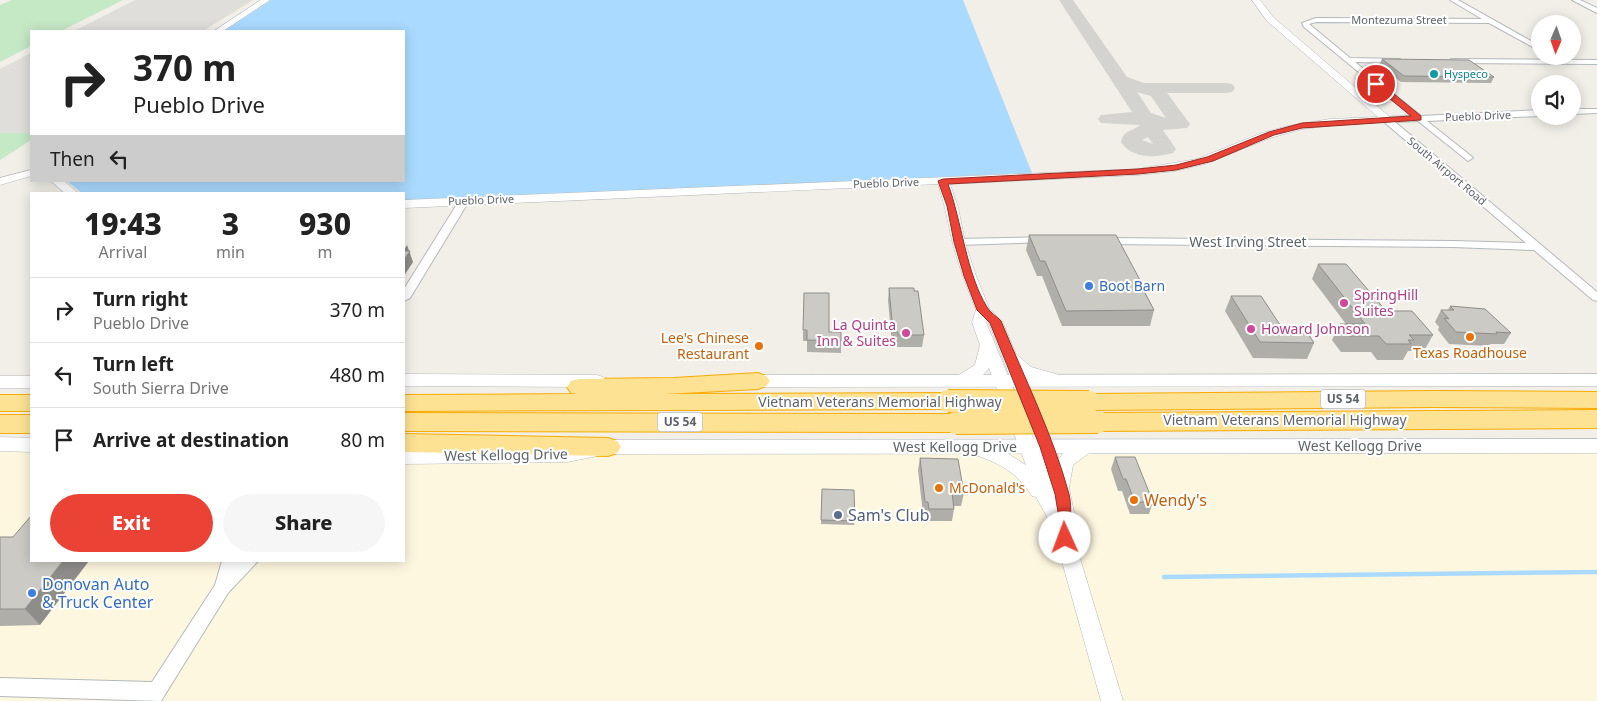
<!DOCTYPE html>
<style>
:root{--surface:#fff;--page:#f6f6f6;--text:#222;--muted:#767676;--line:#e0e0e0;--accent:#ea4335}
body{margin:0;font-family:"Noto Sans",sans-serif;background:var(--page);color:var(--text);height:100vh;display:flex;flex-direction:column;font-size:19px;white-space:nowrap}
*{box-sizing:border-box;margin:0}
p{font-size:16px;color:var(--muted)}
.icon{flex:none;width:28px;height:28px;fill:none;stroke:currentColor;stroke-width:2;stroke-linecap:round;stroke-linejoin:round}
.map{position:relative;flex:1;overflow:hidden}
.drawer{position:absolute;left:30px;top:192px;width:375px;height:370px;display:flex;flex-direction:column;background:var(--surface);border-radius:0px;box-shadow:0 2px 12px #0003}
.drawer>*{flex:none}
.banner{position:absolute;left:30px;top:30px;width:375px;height:152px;border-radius:0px;box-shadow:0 2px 12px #0003;background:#fff;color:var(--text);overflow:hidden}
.needle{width:32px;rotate:182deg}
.controls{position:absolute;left:1531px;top:15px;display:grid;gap:10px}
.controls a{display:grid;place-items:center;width:50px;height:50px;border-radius:50%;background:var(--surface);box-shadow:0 2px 12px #0003;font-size:25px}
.pin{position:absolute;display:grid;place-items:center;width:42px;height:42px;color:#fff;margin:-21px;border:2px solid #fff;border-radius:50%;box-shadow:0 1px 5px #0007}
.me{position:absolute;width:55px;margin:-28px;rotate:358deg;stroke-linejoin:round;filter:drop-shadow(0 0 4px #0008)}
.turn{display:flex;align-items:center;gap:18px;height:105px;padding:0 20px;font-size:22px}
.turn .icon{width:65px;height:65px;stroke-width:2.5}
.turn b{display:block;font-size:35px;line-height:42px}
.then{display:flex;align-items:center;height:48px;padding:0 20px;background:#0003;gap:10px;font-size:19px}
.eta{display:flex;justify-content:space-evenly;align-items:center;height:85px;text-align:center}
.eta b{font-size:30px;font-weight:800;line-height:35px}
.action{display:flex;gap:10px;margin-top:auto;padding:10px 20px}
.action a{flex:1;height:58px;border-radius:30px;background:var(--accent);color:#fff;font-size:20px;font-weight:800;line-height:58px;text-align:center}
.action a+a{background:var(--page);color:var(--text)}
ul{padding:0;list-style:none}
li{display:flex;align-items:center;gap:15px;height:65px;padding:0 20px;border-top:1px solid var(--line)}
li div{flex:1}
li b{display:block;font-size:19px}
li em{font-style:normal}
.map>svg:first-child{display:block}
.commercial{fill:#fef7e0}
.industrial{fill:#e0deda}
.green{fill:#c5e8c5}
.water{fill:#aadaff}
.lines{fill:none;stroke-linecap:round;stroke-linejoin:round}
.stream{stroke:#aadaff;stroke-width:4.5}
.taxiway{fill:#d4d3d0;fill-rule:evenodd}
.minor-casing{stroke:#b5b8bc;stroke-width:2}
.tertiary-casing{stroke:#b5b8bc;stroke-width:1}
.secondary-casing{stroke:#b6babf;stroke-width:1}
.motorway-casing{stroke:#f9ab00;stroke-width:2}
.minor{fill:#fff;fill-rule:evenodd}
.tertiary{fill:#fff;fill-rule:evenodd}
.secondary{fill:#fff;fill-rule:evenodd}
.motorway{fill:#fde293;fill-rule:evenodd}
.motorway-bridge-casing{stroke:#f9ab00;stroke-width:24;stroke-linecap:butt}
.motorway-bridge{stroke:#fde293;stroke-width:22}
.wall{fill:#afaea9}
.shaded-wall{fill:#8f8d8a}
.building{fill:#cccac5;stroke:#8f8d8a}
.route{fill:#ea4335;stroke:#982c22}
.culture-dot{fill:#0f9aa8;stroke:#fff;stroke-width:2}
.shop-dot{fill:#3f7fe0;stroke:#fff;stroke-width:2}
.hotel-dot{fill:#d1479c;stroke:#fff;stroke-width:2}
.food-dot{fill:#e8710a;stroke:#fff;stroke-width:2}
.service-dot{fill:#5c6f8a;stroke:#fff;stroke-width:2}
.labels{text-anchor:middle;stroke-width:4;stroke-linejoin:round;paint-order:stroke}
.far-street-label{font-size:11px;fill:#5f6368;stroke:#fff}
.far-culture-label{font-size:11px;fill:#0d838f;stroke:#fff;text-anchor:start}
.shield{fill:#fff;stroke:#8f9295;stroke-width:1}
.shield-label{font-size:12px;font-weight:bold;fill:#5f6368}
.street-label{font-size:14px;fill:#5f6368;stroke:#fff}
.shop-label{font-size:14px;fill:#366cbe;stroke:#fff;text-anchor:start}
.hotel-label{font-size:14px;fill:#b23c85;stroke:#fff;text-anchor:start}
.food-label{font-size:14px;fill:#c56008;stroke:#fff;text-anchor:end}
.near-food-label{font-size:16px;fill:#c56008;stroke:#fff;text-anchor:start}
.near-service-label{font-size:16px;fill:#4e5e75;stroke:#fff;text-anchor:start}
.near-shop-label{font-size:16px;fill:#366cbe;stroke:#fff;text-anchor:start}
</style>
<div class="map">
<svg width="1597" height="701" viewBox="0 0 1597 701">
<rect width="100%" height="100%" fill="#f1efe8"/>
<path class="commercial" d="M31,446V561H404V457L567,455L608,447H1597V701H0V447Z"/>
<path class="industrial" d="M135,0H253L203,31H74Z
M31,53V133H0V69Z"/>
<path class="green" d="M12,0H123L61,31H31V46L0,62V5Z
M0,133H31V140L0,160Z"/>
<path class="water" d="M271,0H963L1032,173L404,201V194H83L67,181H404V31H223Z"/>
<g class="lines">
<path class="stream" d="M1164,577L1597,572"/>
<path class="taxiway" d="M1059,0H1073L1127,77L1144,83H1226L1232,84L1235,88L1232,92L1226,93H1167L1190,124L1187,128L1163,130L1176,149L1173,153C1156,158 1132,159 1121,142C1123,130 1132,132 1140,125L1101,123L1098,119L1101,115L1132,112ZM1137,92L1151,96L1166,118L1151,113ZM1148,137L1153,144L1142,140Z"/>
<defs>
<path id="minor" d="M1450,0H1458L1540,46V51L1489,23L1316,22L1309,24L1350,58L1400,59L1401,61L1397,63L1355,62L1421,116L1540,110V116L1427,121L1471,156L1473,158L1468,161L1418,121L1395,122L1597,292V301L1593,300L1534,250L1453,247L1103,244L1098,241L1103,238L1453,241L1526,243L1384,122L1383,120L1387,117L1412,116L1304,27L1302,23L1316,18L1482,19Z
M1572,0H1580L1597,8V13Z
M1451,59L1597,60V64L1454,63L1450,61Z
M1572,109H1597V113L1572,114Z
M464,198L469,201L410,298L404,301V289L459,201Z
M1045,237L1050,240L1049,242L959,245L954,242L959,239Z
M222,561H258L228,593L161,701L0,696V678L152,682L215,585Z"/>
<path id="tertiary" d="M261,0H270L223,31H214Z
M1252,0H1260L1273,17L1391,118V122L1344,124L1302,129L1270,138L1205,164L1175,171L1138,175L950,184L958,207L965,242L976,276L989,308L1002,321L1016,354L1031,367L1059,375L1061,379L1059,383L1053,384L1025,376L1059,459C1065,449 1081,438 1093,442L1096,446L1093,450L1073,465L1069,488L1074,512L1070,525L1123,701H1101L1052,526L1036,497L1032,496C1013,467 995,462 964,451L961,447L964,443L970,441L1007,453L1026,465L989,368C982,378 967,389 954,386L952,382L954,378L975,365L980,345L972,322L976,310C967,288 959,267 953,244C948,224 945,204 938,184L404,208V200L1138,169L1197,159L1262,133L1288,126L1330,119L1378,117L1267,21ZM987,321L989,323L1042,460L986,322Z
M31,170V176L0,185V178Z
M51,181H64L79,194H66Z"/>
<path id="secondary" d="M404,374L597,375L603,377L606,381L603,385L597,387L404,386Z
M1597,374V386L748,387L742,385L739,381L742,377L748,375Z
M0,376H31V388H0Z
M0,437L31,438V452L0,451Z
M1597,439V453L608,454L567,462L404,464V450L567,448L608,440Z"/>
<path id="motorway" d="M758,373L766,376L770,381L766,386L758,389L664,394L948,393L957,395L960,401L957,407L948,409L404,411V395L577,394L571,393L567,387L571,381L579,379L674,378Z
M1433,391L1597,392V408L1433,407L1089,410L1080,408L1077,402L1080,396L1089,394Z
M0,395H31V411H0Z
M1597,410V428L1098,431L1089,428L1086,422L1089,416L1098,413Z
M404,413L956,414L965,417L968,423L965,429L956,432L404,431Z
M0,415H31V433H0Z
M404,434L608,438L617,441L621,447L617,453L608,456L404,452Z"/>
</defs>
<use href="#minor" class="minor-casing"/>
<use href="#tertiary" class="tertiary-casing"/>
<use href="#secondary" class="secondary-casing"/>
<use href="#motorway" class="motorway-casing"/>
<use href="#minor" class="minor"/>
<use href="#tertiary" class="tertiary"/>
<use href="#secondary" class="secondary"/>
<use href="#motorway" class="motorway"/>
<defs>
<path id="motorway-bridge" d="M948,401L1089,402
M956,423L1098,422"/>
</defs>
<use href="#motorway-bridge" class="motorway-bridge-casing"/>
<use href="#motorway-bridge" class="motorway-bridge"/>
</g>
<path class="wall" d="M1382,59L1494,77L1491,83L1401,82L1379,65Z
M1029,235L1141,282V284L1154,310L1150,326H1062L1042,276H1037L1026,250Z
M1318,264L1386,311L1433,335L1424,351H1408L1403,360H1377L1371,352H1341L1332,340L1340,324H1346L1312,279Z
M889,288L924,335L922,347H897V344H892L888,300Z
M1231,296L1284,331L1314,343L1307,359L1253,358L1225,311Z
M1450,306L1511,333L1504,344H1490L1489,346L1449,344L1438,330L1439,327L1435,322L1441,310H1448Z
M803,330L829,332L841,341V353L807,352V341H803Z
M1115,457L1153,502L1149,514H1130L1122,491H1118L1111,469Z
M920,458L964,493L961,506H954V509L952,521H928L927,514H923L918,470Z
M822,489L855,521L854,525L821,524Z
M0,537H13L40,625L0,626Z"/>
<path class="shaded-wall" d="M407,245L413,262L404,276V250Z
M63,561H89L40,625L25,609Z"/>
<path class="building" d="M1382,59L1469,60L1494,77L1404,76Z
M1029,235H1116L1141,282H1139L1154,310L1066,311L1045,261H1040Z
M404,251H410L404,260Z
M1318,264H1346L1386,311H1412L1433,335H1409L1414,340H1408L1411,344H1386L1379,336H1349L1340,324H1365Z
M889,288H914V291H918L924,335H898V332H893Z
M804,293H829V332H841V341L807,340V330H803Z
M1231,296H1261L1284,331L1307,332L1314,343L1260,342Z
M1450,306L1485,309L1511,333L1496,332L1497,334L1456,332L1444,318L1449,319L1441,310H1454Z
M1115,457H1135L1153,502H1135L1126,479H1123Z
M920,458L958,459L964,493H952L954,509H929L928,502H925Z
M822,489L854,490L855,521L821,520Z
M31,516V561H63L25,609H0V537H13Z"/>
<path class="route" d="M1373,82H1379L1421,116V120L1302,128L1274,135L1213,161L1176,170L1138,174L948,184C962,222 966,273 987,307C990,313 997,316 1001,321C1024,377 1053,435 1069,494C1073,510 1068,523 1072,538L1070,543L1065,544L1060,543L1054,525L1058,512L1055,494L1040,447L990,323L977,310L964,276L954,242L947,206L938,181L943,179L1138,169L1176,165L1207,157L1269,132L1302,123L1411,116L1373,85Z"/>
<circle class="culture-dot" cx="1434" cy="74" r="5"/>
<g class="shop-dot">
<circle cx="1089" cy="286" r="5"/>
<circle cx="32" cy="593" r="5"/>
</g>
<g class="hotel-dot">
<circle cx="1344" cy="303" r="5"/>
<circle cx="1251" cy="329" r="5"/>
<circle cx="906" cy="333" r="5"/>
</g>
<g class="food-dot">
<circle cx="1470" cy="337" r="5"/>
<circle cx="759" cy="346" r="5"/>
<circle cx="939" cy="488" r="5"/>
<circle cx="1134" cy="500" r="5"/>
</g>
<circle class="service-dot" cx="838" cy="515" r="5"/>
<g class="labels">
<g class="far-street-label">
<text x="1399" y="24">Montezuma Street</text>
<text transform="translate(1478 116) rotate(-2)" y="4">Pueblo Drive</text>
<text transform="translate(1447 171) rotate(40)" y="4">South Airport Road</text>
<text transform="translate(886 183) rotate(-2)" y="4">Pueblo Drive</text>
<text transform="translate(481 200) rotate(-2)" y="4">Pueblo Drive</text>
</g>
<g class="far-culture-label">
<text x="1444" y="78">Hyspeco</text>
</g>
<g class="shield">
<rect x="1320.5" y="389.5" width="45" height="19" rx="4"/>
<rect x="657.5" y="412.5" width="45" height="19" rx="4"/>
</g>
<g class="shield-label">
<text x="1343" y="403">US 54</text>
<text x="680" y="426">US 54</text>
</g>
<g class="street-label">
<text x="1248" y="247">West Irving Street</text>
<text x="880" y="407">Vietnam Veterans Memorial Highway</text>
<text x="1285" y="425">Vietnam Veterans Memorial Highway</text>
<text x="1360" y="451">West Kellogg Drive</text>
<text x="955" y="452">West Kellogg Drive</text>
<text transform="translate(506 455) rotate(-1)" y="5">West Kellogg Drive</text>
</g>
<g class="shop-label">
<text x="1099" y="291">Boot Barn</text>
</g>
<g class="hotel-label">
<text x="1354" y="300">SpringHill<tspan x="1354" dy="16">Suites</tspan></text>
<text x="896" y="330" text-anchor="end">La Quinta<tspan x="896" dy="16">Inn &amp; Suites</tspan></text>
<text x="1261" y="334">Howard Johnson</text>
</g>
<g class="food-label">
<text x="749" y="343">Lee's Chinese<tspan x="749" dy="16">Restaurant</tspan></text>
<text x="1470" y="358" text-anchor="middle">Texas Roadhouse</text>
<text x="949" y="493" text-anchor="start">McDonald's</text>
</g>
<g class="near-food-label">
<text x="1144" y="506">Wendy's</text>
</g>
<g class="near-service-label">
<text x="848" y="521">Sam's Club</text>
</g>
<g class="near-shop-label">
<text x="42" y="590">Donovan Auto<tspan x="42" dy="18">&amp; Truck Center</tspan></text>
</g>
</g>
</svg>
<div class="controls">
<a><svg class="needle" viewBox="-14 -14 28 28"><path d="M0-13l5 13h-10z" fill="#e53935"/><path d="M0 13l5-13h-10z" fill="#767676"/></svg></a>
<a><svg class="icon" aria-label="sound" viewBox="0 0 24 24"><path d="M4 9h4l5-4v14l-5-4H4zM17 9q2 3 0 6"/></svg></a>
</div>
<div class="pin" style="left:1376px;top:84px;background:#d93025"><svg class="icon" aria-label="arrive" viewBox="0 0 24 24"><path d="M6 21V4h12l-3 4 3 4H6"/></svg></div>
<svg class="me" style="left:1065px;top:538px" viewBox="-20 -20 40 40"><circle r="19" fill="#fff"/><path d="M0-13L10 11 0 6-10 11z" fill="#ea4335"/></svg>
<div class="banner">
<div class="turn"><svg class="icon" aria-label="right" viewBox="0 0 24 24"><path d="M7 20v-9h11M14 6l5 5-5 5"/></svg><div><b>370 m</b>Pueblo Drive</div></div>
<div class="then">Then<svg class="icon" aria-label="left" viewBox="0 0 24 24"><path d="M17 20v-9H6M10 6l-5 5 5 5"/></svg></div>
</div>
<section class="drawer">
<div class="eta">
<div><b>19:43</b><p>Arrival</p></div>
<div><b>3</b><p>min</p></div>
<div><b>930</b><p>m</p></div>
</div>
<ul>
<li><svg class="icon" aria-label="right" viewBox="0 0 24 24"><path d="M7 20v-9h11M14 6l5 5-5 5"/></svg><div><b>Turn right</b><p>Pueblo Drive</p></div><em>370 m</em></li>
<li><svg class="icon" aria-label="left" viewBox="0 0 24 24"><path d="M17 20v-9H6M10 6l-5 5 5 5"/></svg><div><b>Turn left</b><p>South Sierra Drive</p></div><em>480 m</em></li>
<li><svg class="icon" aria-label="arrive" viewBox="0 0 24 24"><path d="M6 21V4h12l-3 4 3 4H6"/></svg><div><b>Arrive at destination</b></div><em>80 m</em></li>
</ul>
<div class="action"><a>Exit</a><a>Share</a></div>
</section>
</div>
